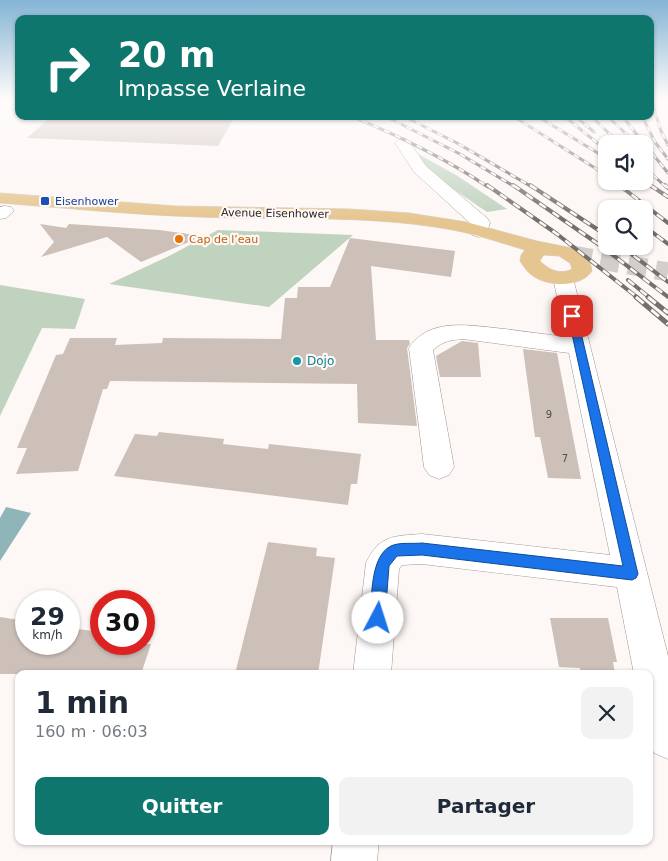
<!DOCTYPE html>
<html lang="fr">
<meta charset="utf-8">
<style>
:root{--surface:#fff;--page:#f2f2f3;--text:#1f2937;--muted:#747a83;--accent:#0f766e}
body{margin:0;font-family:"DejaVu Sans",sans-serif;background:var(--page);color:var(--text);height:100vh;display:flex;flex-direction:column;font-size:19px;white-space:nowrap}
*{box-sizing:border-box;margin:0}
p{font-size:16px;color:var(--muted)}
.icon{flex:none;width:28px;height:28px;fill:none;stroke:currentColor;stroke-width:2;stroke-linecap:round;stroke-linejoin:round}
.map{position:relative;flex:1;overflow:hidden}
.drawer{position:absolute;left:15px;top:670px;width:638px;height:175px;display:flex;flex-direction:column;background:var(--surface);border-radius:10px;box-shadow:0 1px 4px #0004}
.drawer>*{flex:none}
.banner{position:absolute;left:15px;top:15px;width:639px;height:105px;border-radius:10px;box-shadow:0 1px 4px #0004;background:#0f766e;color:#fff;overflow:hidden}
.fabs{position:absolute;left:598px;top:135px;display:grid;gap:10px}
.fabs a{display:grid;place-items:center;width:55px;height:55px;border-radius:10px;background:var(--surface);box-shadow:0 1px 4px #0004;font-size:25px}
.speed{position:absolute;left:15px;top:590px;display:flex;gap:10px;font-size:25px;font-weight:700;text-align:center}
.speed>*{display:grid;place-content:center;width:65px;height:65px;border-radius:50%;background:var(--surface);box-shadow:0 1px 4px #0004;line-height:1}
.speed small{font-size:12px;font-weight:400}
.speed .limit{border:8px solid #d22;background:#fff;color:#111}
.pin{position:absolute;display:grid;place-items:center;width:42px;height:42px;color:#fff;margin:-21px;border-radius:10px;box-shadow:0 2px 8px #0006}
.me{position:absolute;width:55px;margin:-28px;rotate:5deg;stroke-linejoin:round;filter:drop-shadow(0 0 4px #0008)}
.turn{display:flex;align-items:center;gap:18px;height:105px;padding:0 20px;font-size:22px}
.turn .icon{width:65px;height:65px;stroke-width:2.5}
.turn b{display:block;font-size:35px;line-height:42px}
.round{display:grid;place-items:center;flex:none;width:52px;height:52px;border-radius:10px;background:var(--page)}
.summary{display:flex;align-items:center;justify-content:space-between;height:85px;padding:0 20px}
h1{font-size:30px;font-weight:800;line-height:38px}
.primary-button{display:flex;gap:10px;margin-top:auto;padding:10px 20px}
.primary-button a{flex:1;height:58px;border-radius:10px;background:var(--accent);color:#fff;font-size:20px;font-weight:800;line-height:58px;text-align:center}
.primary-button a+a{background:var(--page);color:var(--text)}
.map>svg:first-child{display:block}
.green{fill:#c0d3bf}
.water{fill:#8fb5b8}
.building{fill:#ccc0b8}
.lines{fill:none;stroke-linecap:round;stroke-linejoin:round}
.major-tunnel{stroke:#d3cdcb;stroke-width:19;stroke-dasharray:19 9;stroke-linecap:butt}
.minor-casing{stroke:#a2948f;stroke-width:1}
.major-casing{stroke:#d5d3d3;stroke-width:1}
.minor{fill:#fff;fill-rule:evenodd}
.major{fill:#e6c690;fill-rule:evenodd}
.rail-far2-casing{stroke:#746e6c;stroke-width:3}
.rail-far1-casing{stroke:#746e6c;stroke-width:4}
.rail-casing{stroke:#746e6c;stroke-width:5}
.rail-far2{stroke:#fdf7f5;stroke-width:2;stroke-dasharray:6;stroke-linecap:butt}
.rail-far1{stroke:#fdf7f5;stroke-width:2.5;stroke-dasharray:8;stroke-linecap:butt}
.rail{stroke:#fdf7f5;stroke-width:3;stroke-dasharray:10;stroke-linecap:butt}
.route{fill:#1a73e8;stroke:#114b97}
.transit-dot{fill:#1a4fb4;stroke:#fdf7f5;stroke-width:2}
.food-dot{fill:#e8710a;stroke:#fdf7f5;stroke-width:2}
.culture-dot{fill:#0f9aa8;stroke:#fdf7f5;stroke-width:2}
.labels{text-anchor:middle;stroke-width:4.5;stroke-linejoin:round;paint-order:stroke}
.number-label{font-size:10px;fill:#534c49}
.far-transit-label{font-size:11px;fill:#164399;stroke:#fdf7f5;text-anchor:start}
.far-street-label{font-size:11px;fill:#2b2524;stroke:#fdf7f5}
.far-food-label{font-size:11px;fill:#c56008;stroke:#fdf7f5;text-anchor:start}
.culture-label{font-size:12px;fill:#0d838f;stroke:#fdf7f5;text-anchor:start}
</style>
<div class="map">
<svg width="668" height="861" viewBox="0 0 668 861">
<rect width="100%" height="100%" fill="#fdf7f5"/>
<path class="green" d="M411,150L456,175L507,209L487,212L437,178Z
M218,230L353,235L269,307L109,284L169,256Z
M0,285L85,299L75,329L42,328L0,416Z"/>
<path class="water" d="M6,507L31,513L0,561V518Z"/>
<path class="building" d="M52,116H235L218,146L27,138Z
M40,224L66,228L69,224L159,230L203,236L141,262L107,237L41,257L54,242Z
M350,238L455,251L451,277L371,266L376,340H409L410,344L407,348L417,426L358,423L357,384L110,381L107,389H103L78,471L16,474L27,448H17L56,355L63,354L70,338H117L115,345L162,343L163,338L281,339L285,298H297L298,287H330Z
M462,341L478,343L481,377H440L436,356Z
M523,349L557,353L581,479L548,478L540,437H535Z
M159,432L224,439L223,444L268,449L269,444L361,454L357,484H351L348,505L114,476L135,434L157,436Z
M268,542L317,548L316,556L335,558L318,674H235Z
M0,617L26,621V644H69V628L101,632V644H151L141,674H0Z
M550,618H608L617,662H613L615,674H581L580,668L559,667Z"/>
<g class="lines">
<path class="major-tunnel" d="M573,255L668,272"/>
<defs>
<path id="minor" d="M403,138L408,140L426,166L488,219L490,223L486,235L479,237L472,235L470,231L471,224L414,172L395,143L398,140Z
M5,206L11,207L14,211L6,218L0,219V207Z
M563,272L570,274L573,278L668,656V759L654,753L649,742V674H634L617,587L422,564L402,565L399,569L391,674H353L366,563C379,535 394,536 422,534L610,555L569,353L463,339C451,340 443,341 433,350L454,467L449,475L439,479L429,475L424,467L409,348C429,316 473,326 505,329C525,332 546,334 566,337L553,278L556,274Z
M333,841H379L377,861H331Z"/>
<path id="major" d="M0,193L176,206L350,209L409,213L466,222L537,241L577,249C586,254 591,261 592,271C580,288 549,287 533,276C527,272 524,267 520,261L521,255L525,250C498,242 470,232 441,228C362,215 280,220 200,217C133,215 67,208 0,203ZM544,255L559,256L570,263L572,269C560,275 549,270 540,261Z"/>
</defs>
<use href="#minor" class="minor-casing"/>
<use href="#major" class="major-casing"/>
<use href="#minor" class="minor"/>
<use href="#major" class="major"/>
<defs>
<path id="rail-far2" d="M651,99L661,131L668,145
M351,116C399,136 445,158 488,187
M385,116L460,154L515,187
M513,116L606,175
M537,116L606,158
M564,116L606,150
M575,116L594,132
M591,116L620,144
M607,116L637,144
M622,116L668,173
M642,116L655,142L668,159
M405,117L457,143L532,187
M644,167L666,187
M614,181L621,187
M643,181L652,187"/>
<path id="rail-far1" d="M487,185L557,234L638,298
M513,185L601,246L668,297
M530,185L606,235
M619,185L668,223
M650,185L668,197
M665,185L668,188
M644,226L668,244
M621,246L668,282
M628,280L650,298"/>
<path id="rail" d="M636,297L668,324
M648,297L668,313"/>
</defs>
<use href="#rail-far2" class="rail-far2-casing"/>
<use href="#rail-far1" class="rail-far1-casing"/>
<use href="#rail" class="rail-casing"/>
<use href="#rail-far2" class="rail-far2"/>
<use href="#rail-far1" class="rail-far1"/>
<use href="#rail" class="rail"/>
</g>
<linearGradient id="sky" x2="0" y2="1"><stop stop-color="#84b4d5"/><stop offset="0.45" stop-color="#fefbfa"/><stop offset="1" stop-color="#fefbfa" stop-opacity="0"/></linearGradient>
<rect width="668" height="220" fill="url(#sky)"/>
<path class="route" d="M572,313L577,316L638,574L636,578L632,580L422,555L397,556L389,566L385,618L383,624L378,626L372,624L370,618C372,598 370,556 391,546C399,542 413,544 422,543L623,566L568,316Z"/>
<rect class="transit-dot" x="40" y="196" width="10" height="10" rx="2.5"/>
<circle class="food-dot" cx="179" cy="239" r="5"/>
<circle class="culture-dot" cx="297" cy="361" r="5"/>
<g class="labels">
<g class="number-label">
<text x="549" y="418">9</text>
<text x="565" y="462">7</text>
</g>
<g class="far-transit-label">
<text x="55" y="205">Eisenhower</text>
</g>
<g class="far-street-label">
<text transform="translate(275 213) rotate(1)" y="4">Avenue Eisenhower</text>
</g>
<g class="far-food-label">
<text x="189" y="243">Cap de l’eau</text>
</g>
<g class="culture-label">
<text x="307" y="365">Dojo</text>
</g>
</g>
</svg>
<div class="fabs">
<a><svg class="icon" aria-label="sound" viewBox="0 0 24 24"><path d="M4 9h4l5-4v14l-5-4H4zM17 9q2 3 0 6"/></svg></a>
<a><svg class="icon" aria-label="search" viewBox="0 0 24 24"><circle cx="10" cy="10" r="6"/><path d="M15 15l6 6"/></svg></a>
</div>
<div class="speed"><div>29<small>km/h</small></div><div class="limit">30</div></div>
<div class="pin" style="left:572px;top:316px;background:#d93025"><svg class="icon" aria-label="arrive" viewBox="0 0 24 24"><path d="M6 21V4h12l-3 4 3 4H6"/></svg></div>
<svg class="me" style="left:378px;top:618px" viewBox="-20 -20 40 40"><circle r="19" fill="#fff"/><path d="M0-13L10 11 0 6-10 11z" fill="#1a73e8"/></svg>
<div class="banner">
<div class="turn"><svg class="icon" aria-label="right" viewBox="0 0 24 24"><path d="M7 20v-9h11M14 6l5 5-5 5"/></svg><div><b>20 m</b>Impasse Verlaine</div></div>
</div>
<section class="drawer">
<div class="summary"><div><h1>1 min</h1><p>160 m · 06:03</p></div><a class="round"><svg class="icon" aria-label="close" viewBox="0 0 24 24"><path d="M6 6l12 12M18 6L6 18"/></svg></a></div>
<div class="primary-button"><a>Quitter</a><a>Partager</a></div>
</section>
</div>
